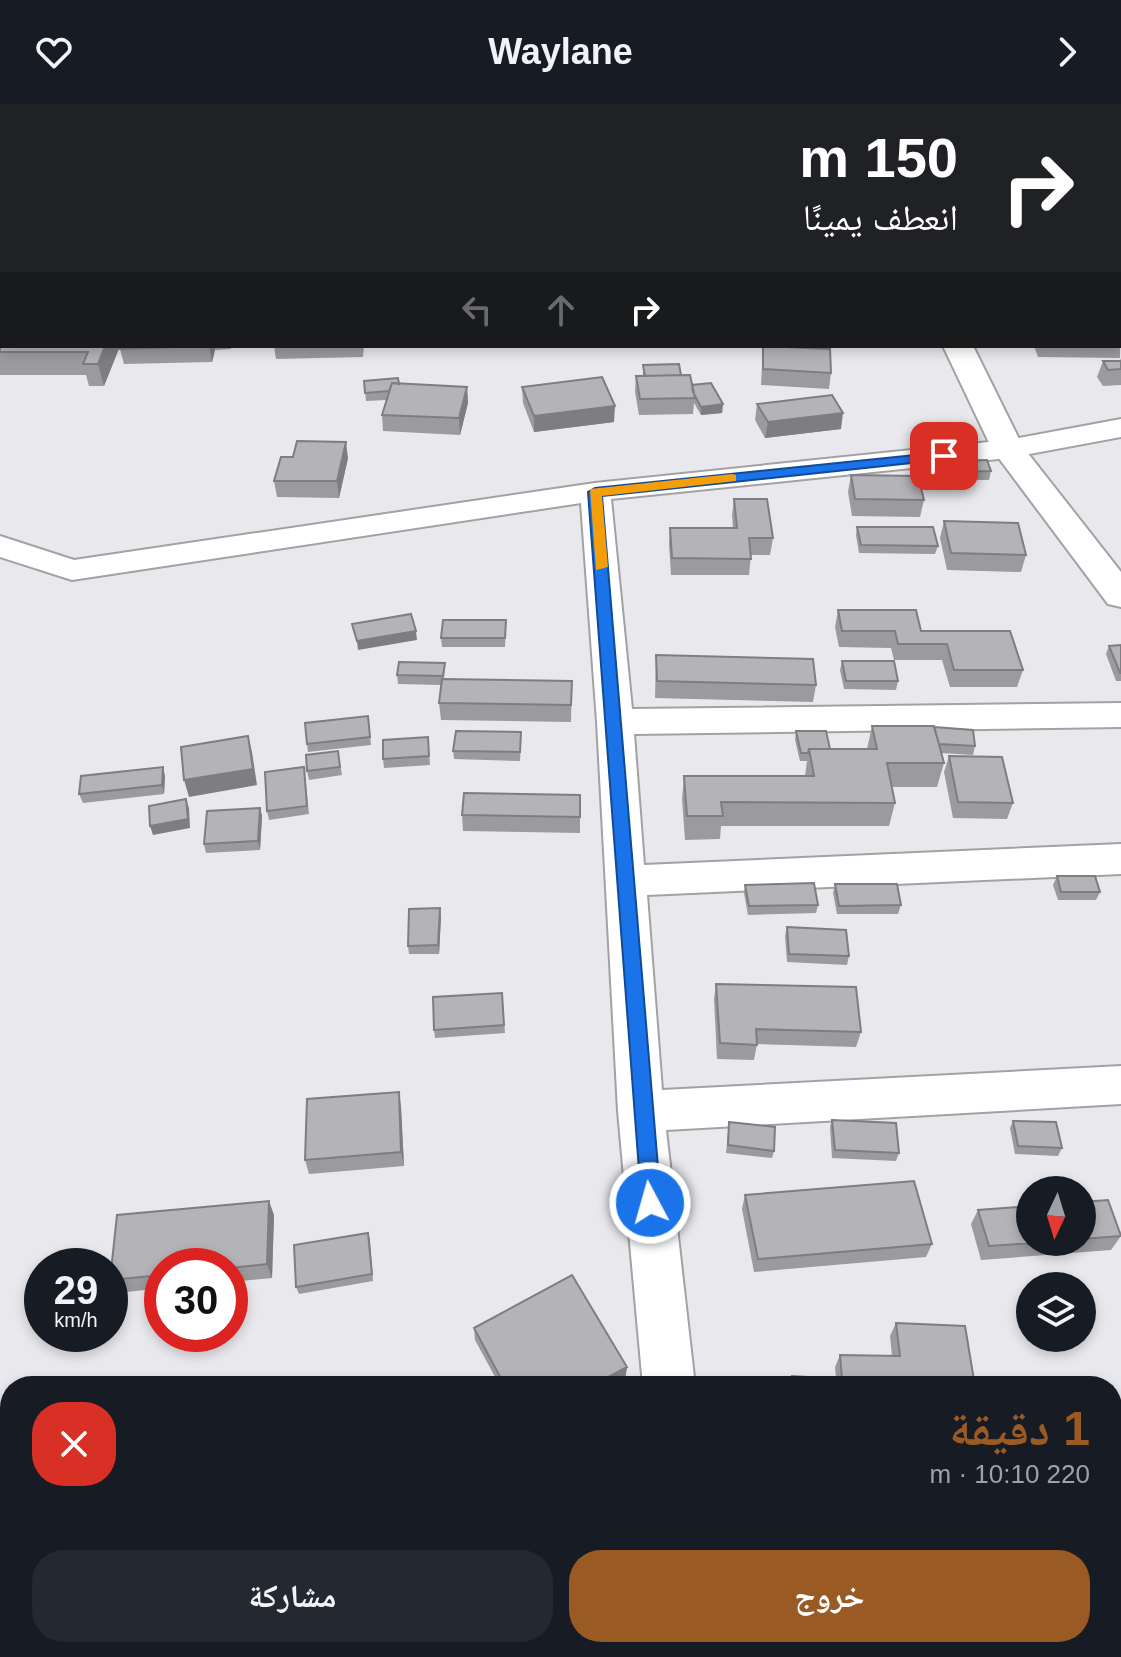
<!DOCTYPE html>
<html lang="ar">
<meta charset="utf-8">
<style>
:root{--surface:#171b24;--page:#242831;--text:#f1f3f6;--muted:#9ea1a6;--accent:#9a5a23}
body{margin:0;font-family:Helvetica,"Noto Naskh Arabic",sans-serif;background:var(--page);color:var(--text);direction:rtl;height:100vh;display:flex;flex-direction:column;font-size:30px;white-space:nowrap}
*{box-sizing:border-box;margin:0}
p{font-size:26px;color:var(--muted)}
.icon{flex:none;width:44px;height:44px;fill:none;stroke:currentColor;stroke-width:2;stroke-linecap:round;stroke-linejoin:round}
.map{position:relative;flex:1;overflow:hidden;direction:ltr}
.drawer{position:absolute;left:0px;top:1272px;width:1122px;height:282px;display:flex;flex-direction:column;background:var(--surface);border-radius:32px 32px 0 0;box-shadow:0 4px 12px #0003;direction:rtl}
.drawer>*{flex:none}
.banner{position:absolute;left:0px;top:0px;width:1122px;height:244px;box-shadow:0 4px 12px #0003;direction:rtl;background:#202124;color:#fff;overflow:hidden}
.needle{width:52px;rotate:184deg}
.fabs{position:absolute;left:1016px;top:1072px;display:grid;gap:16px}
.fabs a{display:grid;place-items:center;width:80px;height:80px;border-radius:50%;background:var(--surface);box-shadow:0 4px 12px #0003;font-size:40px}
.speed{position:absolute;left:24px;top:1144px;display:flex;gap:16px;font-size:40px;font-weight:700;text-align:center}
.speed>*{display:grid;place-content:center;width:104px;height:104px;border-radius:50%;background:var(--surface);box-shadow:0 4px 12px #0003;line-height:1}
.speed small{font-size:20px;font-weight:400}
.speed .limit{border:12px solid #d22;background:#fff;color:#111}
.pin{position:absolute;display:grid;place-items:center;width:68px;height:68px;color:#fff;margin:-34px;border-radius:16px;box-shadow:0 4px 12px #0006}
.me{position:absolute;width:88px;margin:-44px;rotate:354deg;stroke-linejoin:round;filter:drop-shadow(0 0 6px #0008)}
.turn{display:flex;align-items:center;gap:28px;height:168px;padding:0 32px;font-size:36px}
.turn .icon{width:104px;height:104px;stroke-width:2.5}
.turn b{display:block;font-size:56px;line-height:68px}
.lanes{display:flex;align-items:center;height:76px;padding:0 32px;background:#0003;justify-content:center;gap:40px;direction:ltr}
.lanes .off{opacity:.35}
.round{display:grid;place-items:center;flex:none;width:84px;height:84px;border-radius:32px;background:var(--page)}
.summary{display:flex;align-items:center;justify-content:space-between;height:136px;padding:0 32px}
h1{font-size:48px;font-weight:700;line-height:60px;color:var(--accent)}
.primary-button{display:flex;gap:16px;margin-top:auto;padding:16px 32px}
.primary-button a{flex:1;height:92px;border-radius:32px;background:var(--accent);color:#fff;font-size:32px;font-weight:700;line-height:92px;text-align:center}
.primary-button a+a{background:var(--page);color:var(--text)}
header{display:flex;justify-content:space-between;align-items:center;height:104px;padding:0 32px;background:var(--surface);font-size:36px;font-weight:700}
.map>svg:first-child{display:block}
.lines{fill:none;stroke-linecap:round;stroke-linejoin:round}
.minor-casing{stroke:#a2a2a5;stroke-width:4}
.tertiary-casing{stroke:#a2a2a5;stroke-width:4}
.minor{fill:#fff;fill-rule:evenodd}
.tertiary{fill:#fff;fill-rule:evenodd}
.rail{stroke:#363638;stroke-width:4;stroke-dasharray:8 8;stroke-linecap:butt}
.wall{fill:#9b9b9e}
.shaded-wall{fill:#7e7e81}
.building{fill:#b4b4b8;stroke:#7e7e81;stroke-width:2}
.route{fill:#1a73e8;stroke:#114b97;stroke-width:2}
.slow{fill:#f59e0b}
</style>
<header><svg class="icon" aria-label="forward" viewBox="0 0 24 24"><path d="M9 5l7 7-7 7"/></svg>Waylane<svg class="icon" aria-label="heart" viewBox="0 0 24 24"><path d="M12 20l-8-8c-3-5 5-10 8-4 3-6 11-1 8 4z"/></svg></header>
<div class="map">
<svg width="1121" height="1553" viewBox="0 0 1121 1553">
<rect width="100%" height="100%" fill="#e9e9ed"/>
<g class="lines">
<defs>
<path id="minor" d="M1120,42H1121V56H1120Z
M1121,315V333L1008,354L611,395L632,605L1121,599V623L634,630L644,761L1121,740V770L647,791L662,986L1121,962V1000L666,1026L695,1282H643L618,1007L597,618L581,399L72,476L0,453V432L74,456L595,379L1008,336Z
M1112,1360H1121V1416H1112Z
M939,1544H997L1000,1553H940Z"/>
<path id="tertiary" d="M848,0H870L871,2H849Z
M943,242H973L1023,343L1121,468V503L1108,500L992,345Z"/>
</defs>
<use href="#minor" class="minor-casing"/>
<use href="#tertiary" class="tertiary-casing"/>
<use href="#minor" class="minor"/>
<use href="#tertiary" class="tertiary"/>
<path class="rail" d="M0,21L2,18"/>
</g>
<path class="wall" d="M1065,0H1086V1H1065Z
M0,219L2,242H120L104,282H89L86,271H0Z
M1120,228V254L1038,253L1034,242H1120Z
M121,242H231V245L215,246L212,258L124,260L120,245Z
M274,242H364L363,253L276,255Z
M763,242L831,269L829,285L761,281Z
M1121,254V281L1103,282L1097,273L1103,257H1120Z
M643,261L681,271L692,281L723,300L722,309L701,311L694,299L693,310L639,311L635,288L636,272H643Z
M364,277L467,283L468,299L460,331L383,327L382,311L386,296L366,297Z
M522,283L614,318L534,328L523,299Z
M757,300L841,325L765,334L755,316Z
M293,353L348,354L339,394L277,393L274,377Z
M953,357L991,367L989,376H955L951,365Z
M851,371L924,396L920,413L852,412L848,388Z
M734,395L773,434L770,451H751L749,471H671L669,440L670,424H733L732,411Z
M944,417L1026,451L1021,468L947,466L940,434Z
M857,423L938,442L935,450L859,449L856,431Z
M838,506L921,527L1023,566L1017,583H950L942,556H894L891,544L839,543L835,523Z
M506,516L505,543H442L441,534Z
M1121,541V577H1116L1106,550L1109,542Z
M656,551L816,581L813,598L655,594Z
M842,557L898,577L896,586L844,585L840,566Z
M445,559L444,575L572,577L571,618L441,616L439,599L441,581L398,580L397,571Z
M368,612L371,641L308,648L307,640Z
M872,622L934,623L975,642L973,651L941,649L944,659L937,683H892L895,699L889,722H721L720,735L685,736L682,695L684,672H805L807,657H800L795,636L796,627L830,645H867Z
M428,633L430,661L384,664L383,655Z
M521,637L520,657L454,655L453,647Z
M338,647L342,671L309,676L307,667Z
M949,652L1013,699L1007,715L953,714L944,668Z
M304,663L309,710L269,716L267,707Z
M165,672L164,690L83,699L79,690Z
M580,691V729L463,727L462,711Z
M260,704L262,712L260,746L206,749L204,740Z
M1057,772L1100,788L1096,796H1058L1053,781Z
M835,780L901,801L898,810H837L833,789Z
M745,781L818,801L816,809L748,811L744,789Z
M441,813L439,850H409L408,842Z
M787,823L849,852L847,861L787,858L785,832Z
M716,880L861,928L856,943L757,940L754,956L717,955L714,895Z
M502,889L505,929L435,934L434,926Z
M401,1003L404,1062L309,1070L305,1056Z
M832,1016L899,1049L896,1057L832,1054L830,1023Z
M1013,1017L1062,1044L1058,1052L1015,1050L1010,1024Z
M729,1018L774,1047L772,1054L726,1049Z
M745,1091L932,1140L926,1153L754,1168L742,1105Z
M1082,1098L1121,1132L1111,1146L981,1156L971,1120L978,1106L1030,1138H1082Z
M274,1111L272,1174L230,1178V1162H162V1184L118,1189L110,1176Z
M368,1129L373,1177L299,1190L296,1183Z
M896,1219L975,1282H789L792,1272L836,1274L835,1263L840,1251L892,1252L890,1232Z
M474,1224L627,1263L625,1275L612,1282H500L475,1236Z
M1121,1480V1523L1120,1524L1112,1505V1482Z"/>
<path class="shaded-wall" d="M105,242H120L104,282L98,260Z
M209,242H214L215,246L212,258Z
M467,283L468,299L460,331L459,314Z
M723,300L722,309L701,311V303Z
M615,302L614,318L534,328V312Z
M843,309L841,325L765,334L768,318Z
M346,338L348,354L339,394L337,377Z
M416,527L417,536L358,546L357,537Z
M248,632L252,648L257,681L189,693L184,676Z
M163,663L165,672L164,690L162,681Z
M186,695L189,704L190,724L153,731L150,722Z
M260,704L262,712L260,746L258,737Z
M440,804L441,813L439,850L438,841Z
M399,988L401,1003L404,1062L401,1048Z
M269,1097L274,1111L272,1174L267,1160Z
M368,1129L370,1136L373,1177L372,1170Z
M627,1263L625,1275L612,1282H592Z"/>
<path class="building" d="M940,0H1009V2H941Z
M0,219H2V242H105L98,260H83L88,248H0Z
M121,242H209L120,245Z
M763,242L830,245L831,269L763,265Z
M1103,257H1121V265L1108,266Z
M679,260L681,271L645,272L643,261Z
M690,271L695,294L640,295L636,272Z
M602,273L615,302L534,312L522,283Z
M398,274L399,280L392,279L389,287L365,289L364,277Z
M392,279L467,283L459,314L382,311Z
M711,279L723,300L701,303L693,288L692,281Z
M832,291L843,309L768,318L757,300Z
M297,337L346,338L337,377H274L281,353H293Z
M987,356L991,367L957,368L953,357Z
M851,371L918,372L924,396L855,395Z
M734,395H767L773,434H749L751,455L672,454L670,424H737Z
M944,417L1018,419L1026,451L951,449Z
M857,423H933L938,442L861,441Z
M838,506H916L921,527H1010L1023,566H954L947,540H898L895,527H842Z
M411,510L416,527L357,537L352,520Z
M443,516H506L505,534H441Z
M1121,541V569H1120L1109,542Z
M656,551L813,555L816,581L657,577Z
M842,557H894L898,577H846Z
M399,558L445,559L443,572L397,571Z
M442,575L572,577L571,601L439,599Z
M368,612L370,633L307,640L305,619Z
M872,622H934L944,659H887L895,699L721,698L723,712H687L684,672H814L809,645H877Z
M934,623L973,626L975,642L939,640Z
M456,627L521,628L520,648L453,647Z
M796,627H826L830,645H809L808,649H801Z
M248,632L253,665L184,676L181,643Z
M428,633L429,652L383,655V636Z
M338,647L340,663L307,667L306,651Z
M949,652L1002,653L1013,699L958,698Z
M163,663L162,681L79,690L81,672Z
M304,663L307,702L267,707L265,668Z
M464,689L580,691V713L462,711Z
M186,695L188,715L150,722L149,702Z
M260,704L258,737L204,740L207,707Z
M1057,772H1095L1100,788H1061Z
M814,779L818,801L749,802L745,781Z
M835,780H897L901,801L839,802Z
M440,804L438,841L408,842L409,805Z
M787,823L846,826L849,852L789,850Z
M716,880L856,883L861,928L756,925L757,941L720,939Z
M502,889L504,921L434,926L433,893Z
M399,988L401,1048L305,1056L307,995Z
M832,1016L896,1019L899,1049L835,1046Z
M1013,1017L1056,1018L1062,1044L1018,1042Z
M729,1018L775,1023L774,1047L728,1041Z
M914,1077L932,1140L758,1155L745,1091Z
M1108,1096L1121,1132L1082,1135V1098Z
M269,1097L267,1160L230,1164V1162H162V1171L110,1176L117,1111Z
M1030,1102V1138H1046L989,1142L978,1106Z
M368,1129L372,1170L296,1183L294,1141Z
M572,1171L627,1263L592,1282H505L474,1224Z
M896,1219L965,1222L975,1282H793L792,1272L842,1275L840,1251L900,1252Z
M1121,1480V1508L1112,1486V1482Z"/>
<path class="route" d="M944,348L951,352L949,355L602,392L661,1099L658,1106L650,1109L642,1106L588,388L595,384Z"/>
<path class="slow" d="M732,370L736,371V377L602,392L608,463L596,466L590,385Z"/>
</svg>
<div class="fabs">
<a><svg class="needle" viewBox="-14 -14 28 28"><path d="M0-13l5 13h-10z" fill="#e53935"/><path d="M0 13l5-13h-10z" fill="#9ea1a6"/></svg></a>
<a><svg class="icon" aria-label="layers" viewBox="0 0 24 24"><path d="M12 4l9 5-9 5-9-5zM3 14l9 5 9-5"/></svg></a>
</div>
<div class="speed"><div>29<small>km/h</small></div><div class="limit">30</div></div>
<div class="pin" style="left:944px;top:352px;background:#d93025"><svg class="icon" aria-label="arrive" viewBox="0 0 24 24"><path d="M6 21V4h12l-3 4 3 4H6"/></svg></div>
<svg class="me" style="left:650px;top:1099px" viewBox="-20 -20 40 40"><circle r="17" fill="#1a73e8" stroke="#fff" stroke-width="3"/><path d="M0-11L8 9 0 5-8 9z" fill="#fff"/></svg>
<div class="banner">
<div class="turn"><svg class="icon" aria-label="right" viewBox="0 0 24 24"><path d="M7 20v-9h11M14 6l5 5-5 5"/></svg><div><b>150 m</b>انعطف يمينًا</div></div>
<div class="lanes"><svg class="icon off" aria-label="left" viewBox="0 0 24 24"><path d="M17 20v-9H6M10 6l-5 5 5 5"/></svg><svg class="icon off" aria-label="ahead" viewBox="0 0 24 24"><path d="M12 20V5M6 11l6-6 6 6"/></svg><svg class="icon" aria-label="right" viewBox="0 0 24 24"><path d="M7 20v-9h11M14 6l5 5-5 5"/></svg></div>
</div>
<section class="drawer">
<div class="summary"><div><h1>1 دقيقة</h1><p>220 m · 10:10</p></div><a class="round" style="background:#d93025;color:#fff"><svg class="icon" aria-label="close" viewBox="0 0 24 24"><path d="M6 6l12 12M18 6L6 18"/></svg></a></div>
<div class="primary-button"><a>خروج</a><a>مشاركة</a></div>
</section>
</div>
